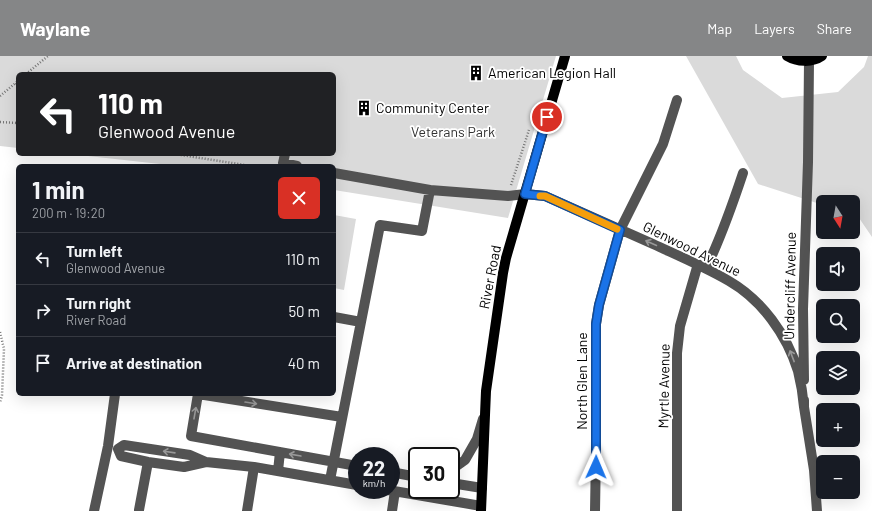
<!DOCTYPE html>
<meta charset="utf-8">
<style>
:root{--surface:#171b24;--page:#242831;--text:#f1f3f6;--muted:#9ea1a6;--line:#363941;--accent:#858687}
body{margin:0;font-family:Barlow,sans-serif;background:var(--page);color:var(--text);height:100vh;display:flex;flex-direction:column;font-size:15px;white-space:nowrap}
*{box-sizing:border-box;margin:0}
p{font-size:13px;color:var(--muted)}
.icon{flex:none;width:22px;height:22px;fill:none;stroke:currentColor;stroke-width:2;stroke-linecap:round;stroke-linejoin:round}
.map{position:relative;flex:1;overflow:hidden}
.drawer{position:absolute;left:16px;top:108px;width:320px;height:232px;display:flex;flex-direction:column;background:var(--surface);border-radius:6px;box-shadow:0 4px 16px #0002}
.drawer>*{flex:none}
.guide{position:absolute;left:16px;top:16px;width:320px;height:84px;border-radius:6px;box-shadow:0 4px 16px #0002;background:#202124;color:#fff;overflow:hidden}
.needle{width:26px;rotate:169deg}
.controls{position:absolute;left:816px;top:139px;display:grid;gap:8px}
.controls a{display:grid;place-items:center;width:44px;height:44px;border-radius:6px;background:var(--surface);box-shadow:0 4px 16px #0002;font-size:20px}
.speed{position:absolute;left:348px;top:391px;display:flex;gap:8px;font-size:20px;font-weight:700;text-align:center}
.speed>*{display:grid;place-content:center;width:52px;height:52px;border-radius:50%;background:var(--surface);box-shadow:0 4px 16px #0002;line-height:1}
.speed small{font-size:10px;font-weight:400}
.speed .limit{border:2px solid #111;border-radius:6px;background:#fff;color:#111}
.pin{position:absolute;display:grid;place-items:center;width:34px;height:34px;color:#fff;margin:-17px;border:2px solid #fff;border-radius:50%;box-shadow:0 1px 4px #0007}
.me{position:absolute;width:44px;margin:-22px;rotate:1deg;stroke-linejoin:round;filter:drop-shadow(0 0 3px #0008)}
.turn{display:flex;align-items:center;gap:14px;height:84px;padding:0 16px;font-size:18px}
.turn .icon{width:52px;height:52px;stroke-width:2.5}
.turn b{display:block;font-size:28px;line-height:34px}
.round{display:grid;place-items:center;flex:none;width:42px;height:42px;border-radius:6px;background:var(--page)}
.summary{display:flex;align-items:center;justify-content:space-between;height:68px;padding:0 16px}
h1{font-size:24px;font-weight:700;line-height:30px}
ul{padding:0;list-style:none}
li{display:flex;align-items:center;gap:12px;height:52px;padding:0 16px;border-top:1px solid var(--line)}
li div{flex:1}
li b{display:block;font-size:15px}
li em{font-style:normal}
header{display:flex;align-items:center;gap:24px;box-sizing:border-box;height:56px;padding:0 20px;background:var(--accent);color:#fff}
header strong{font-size:19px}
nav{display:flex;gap:22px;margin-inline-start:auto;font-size:14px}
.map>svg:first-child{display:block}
.green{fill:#dadada}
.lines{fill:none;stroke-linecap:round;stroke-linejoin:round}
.path{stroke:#757575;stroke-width:2.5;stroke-dasharray:1 2;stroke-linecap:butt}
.minor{stroke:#535353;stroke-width:10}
.major{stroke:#000;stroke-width:10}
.oneway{stroke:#989898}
.route-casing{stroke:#114b97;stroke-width:10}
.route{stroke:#1a73e8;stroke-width:7}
.slow{stroke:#f59e0b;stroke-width:7}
.labels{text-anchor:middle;stroke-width:3.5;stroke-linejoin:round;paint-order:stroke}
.poi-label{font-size:14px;fill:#000;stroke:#fff;text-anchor:start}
.park-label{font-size:14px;fill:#313131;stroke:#fff}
.street-label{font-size:14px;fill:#000;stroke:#fff}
</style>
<header>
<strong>Waylane</strong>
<nav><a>Map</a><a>Layers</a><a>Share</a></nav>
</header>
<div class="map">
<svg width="872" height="455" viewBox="0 0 872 455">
<rect width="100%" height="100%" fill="#fff"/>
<path class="green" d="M0,0H556L508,162L334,134V110H178L70,98H334V18H18V92L0,90Z
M686,0H736L743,14L782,42L838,36L864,11L868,0H872V181L857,159L853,158V146H823V149L758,128Z
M334,159L356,163L344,234L334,232Z"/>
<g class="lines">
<path class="path" d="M26,18L48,0
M16,27L18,31
M0,40L18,25
M0,66L18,67
M175,98L251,110
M511,129L529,74
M0,276L4,293L2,339L0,347"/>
<path class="minor" d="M285,98L283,107L297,110
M334,117L430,134L508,140L525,138L545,140C581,156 617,172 653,188C679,200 705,211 729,225C762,244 787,279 798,315C801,327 803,339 804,351
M706,212C721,182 732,150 743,117
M334,261L361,266
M804,324L803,253L808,106L809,5
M198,338L191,380L357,410
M198,338L342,361
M804,344V351L814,414L817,455
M206,406L190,399L124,389L118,393L121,400L148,406L184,411L206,406L254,411L357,429
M451,414L465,404L477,383L483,363
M278,415L280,396
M391,416L417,421
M330,424L380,169L422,175L430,134
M451,427L482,432
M388,434L481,450
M139,454L148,406
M94,455L108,390L115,338
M247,455L254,411
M392,455L395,435
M595,455L596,396V268L599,249L620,174L663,88L677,44
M677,455V297L680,270L698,208"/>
<path class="major" d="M787,0C797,6 812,7 822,0
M481,455L486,335L503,217L506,202L565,0"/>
</g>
<defs><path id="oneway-shaft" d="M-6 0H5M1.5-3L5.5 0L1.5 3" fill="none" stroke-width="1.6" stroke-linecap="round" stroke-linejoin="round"/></defs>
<g class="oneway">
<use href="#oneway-shaft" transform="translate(651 187) rotate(-156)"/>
<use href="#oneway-shaft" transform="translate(792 300) rotate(-111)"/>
<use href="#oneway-shaft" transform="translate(251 347) rotate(9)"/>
<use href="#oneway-shaft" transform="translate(195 357) rotate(-80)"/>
<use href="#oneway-shaft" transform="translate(169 396) rotate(-172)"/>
<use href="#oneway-shaft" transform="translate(295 399) rotate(-170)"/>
</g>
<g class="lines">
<defs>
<path id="route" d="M547,61L525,138L545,140L620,174L599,249L596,268V411"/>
</defs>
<use href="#route" class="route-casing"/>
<use href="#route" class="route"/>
<path class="slow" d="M540,140H545L617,173"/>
</g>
<defs>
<symbol id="building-bare" viewBox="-9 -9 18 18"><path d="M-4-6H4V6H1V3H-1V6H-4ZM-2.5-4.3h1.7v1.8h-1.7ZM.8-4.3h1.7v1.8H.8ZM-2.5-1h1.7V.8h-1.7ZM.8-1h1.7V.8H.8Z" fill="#000" stroke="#fff" stroke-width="2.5" paint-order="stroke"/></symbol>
</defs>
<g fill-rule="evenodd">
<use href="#building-bare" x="465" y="6" width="22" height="22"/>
<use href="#building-bare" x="353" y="41" width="22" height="22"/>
</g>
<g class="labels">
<g class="poi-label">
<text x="488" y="22">American Legion Hall</text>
<text x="376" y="57">Community Center</text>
</g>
<g class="park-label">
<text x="453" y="81">Veterans Park</text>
</g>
<g class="street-label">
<text transform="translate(692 193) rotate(26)" y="5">Glenwood Avenue</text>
<text transform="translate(490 221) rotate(-79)" y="5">River Road</text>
<text transform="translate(790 230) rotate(-89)" y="5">Undercliff Avenue</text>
<text transform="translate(582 325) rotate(-90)" y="5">North Glen Lane</text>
<text transform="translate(664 330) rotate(-89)" y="5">Myrtle Avenue</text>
</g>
</g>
</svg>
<div class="controls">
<a><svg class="needle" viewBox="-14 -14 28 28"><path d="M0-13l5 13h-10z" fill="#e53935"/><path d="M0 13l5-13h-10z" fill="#9ea1a6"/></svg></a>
<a><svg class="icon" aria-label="sound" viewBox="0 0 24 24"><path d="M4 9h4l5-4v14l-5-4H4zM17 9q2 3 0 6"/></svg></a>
<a><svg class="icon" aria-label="search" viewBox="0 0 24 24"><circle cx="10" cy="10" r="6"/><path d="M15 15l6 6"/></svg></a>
<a><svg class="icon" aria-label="layers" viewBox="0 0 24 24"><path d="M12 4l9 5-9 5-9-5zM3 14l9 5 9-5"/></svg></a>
<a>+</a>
<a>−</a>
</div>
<div class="speed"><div>22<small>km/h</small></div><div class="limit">30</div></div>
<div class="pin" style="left:547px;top:61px;background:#d93025"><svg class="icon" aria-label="arrive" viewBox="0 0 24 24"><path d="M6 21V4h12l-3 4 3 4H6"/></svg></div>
<svg class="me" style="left:596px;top:411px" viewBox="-20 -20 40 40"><path d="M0-17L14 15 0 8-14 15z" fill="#1a73e8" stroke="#fff" stroke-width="4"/></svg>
<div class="guide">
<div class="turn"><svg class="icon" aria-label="left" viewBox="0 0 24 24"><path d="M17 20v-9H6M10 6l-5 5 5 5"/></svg><div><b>110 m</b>Glenwood Avenue</div></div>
</div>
<section class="drawer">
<div class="summary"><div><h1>1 min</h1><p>200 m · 19:20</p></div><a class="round" style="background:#d93025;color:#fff"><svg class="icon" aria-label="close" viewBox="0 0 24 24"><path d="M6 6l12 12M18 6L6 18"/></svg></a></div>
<ul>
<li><svg class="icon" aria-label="left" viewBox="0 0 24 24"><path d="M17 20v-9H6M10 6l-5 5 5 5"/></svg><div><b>Turn left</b><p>Glenwood Avenue</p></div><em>110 m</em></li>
<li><svg class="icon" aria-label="right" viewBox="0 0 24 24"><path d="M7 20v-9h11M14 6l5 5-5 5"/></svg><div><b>Turn right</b><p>River Road</p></div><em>50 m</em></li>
<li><svg class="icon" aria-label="arrive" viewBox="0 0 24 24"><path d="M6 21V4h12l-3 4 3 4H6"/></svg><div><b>Arrive at destination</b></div><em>40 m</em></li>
</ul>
</section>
</div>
